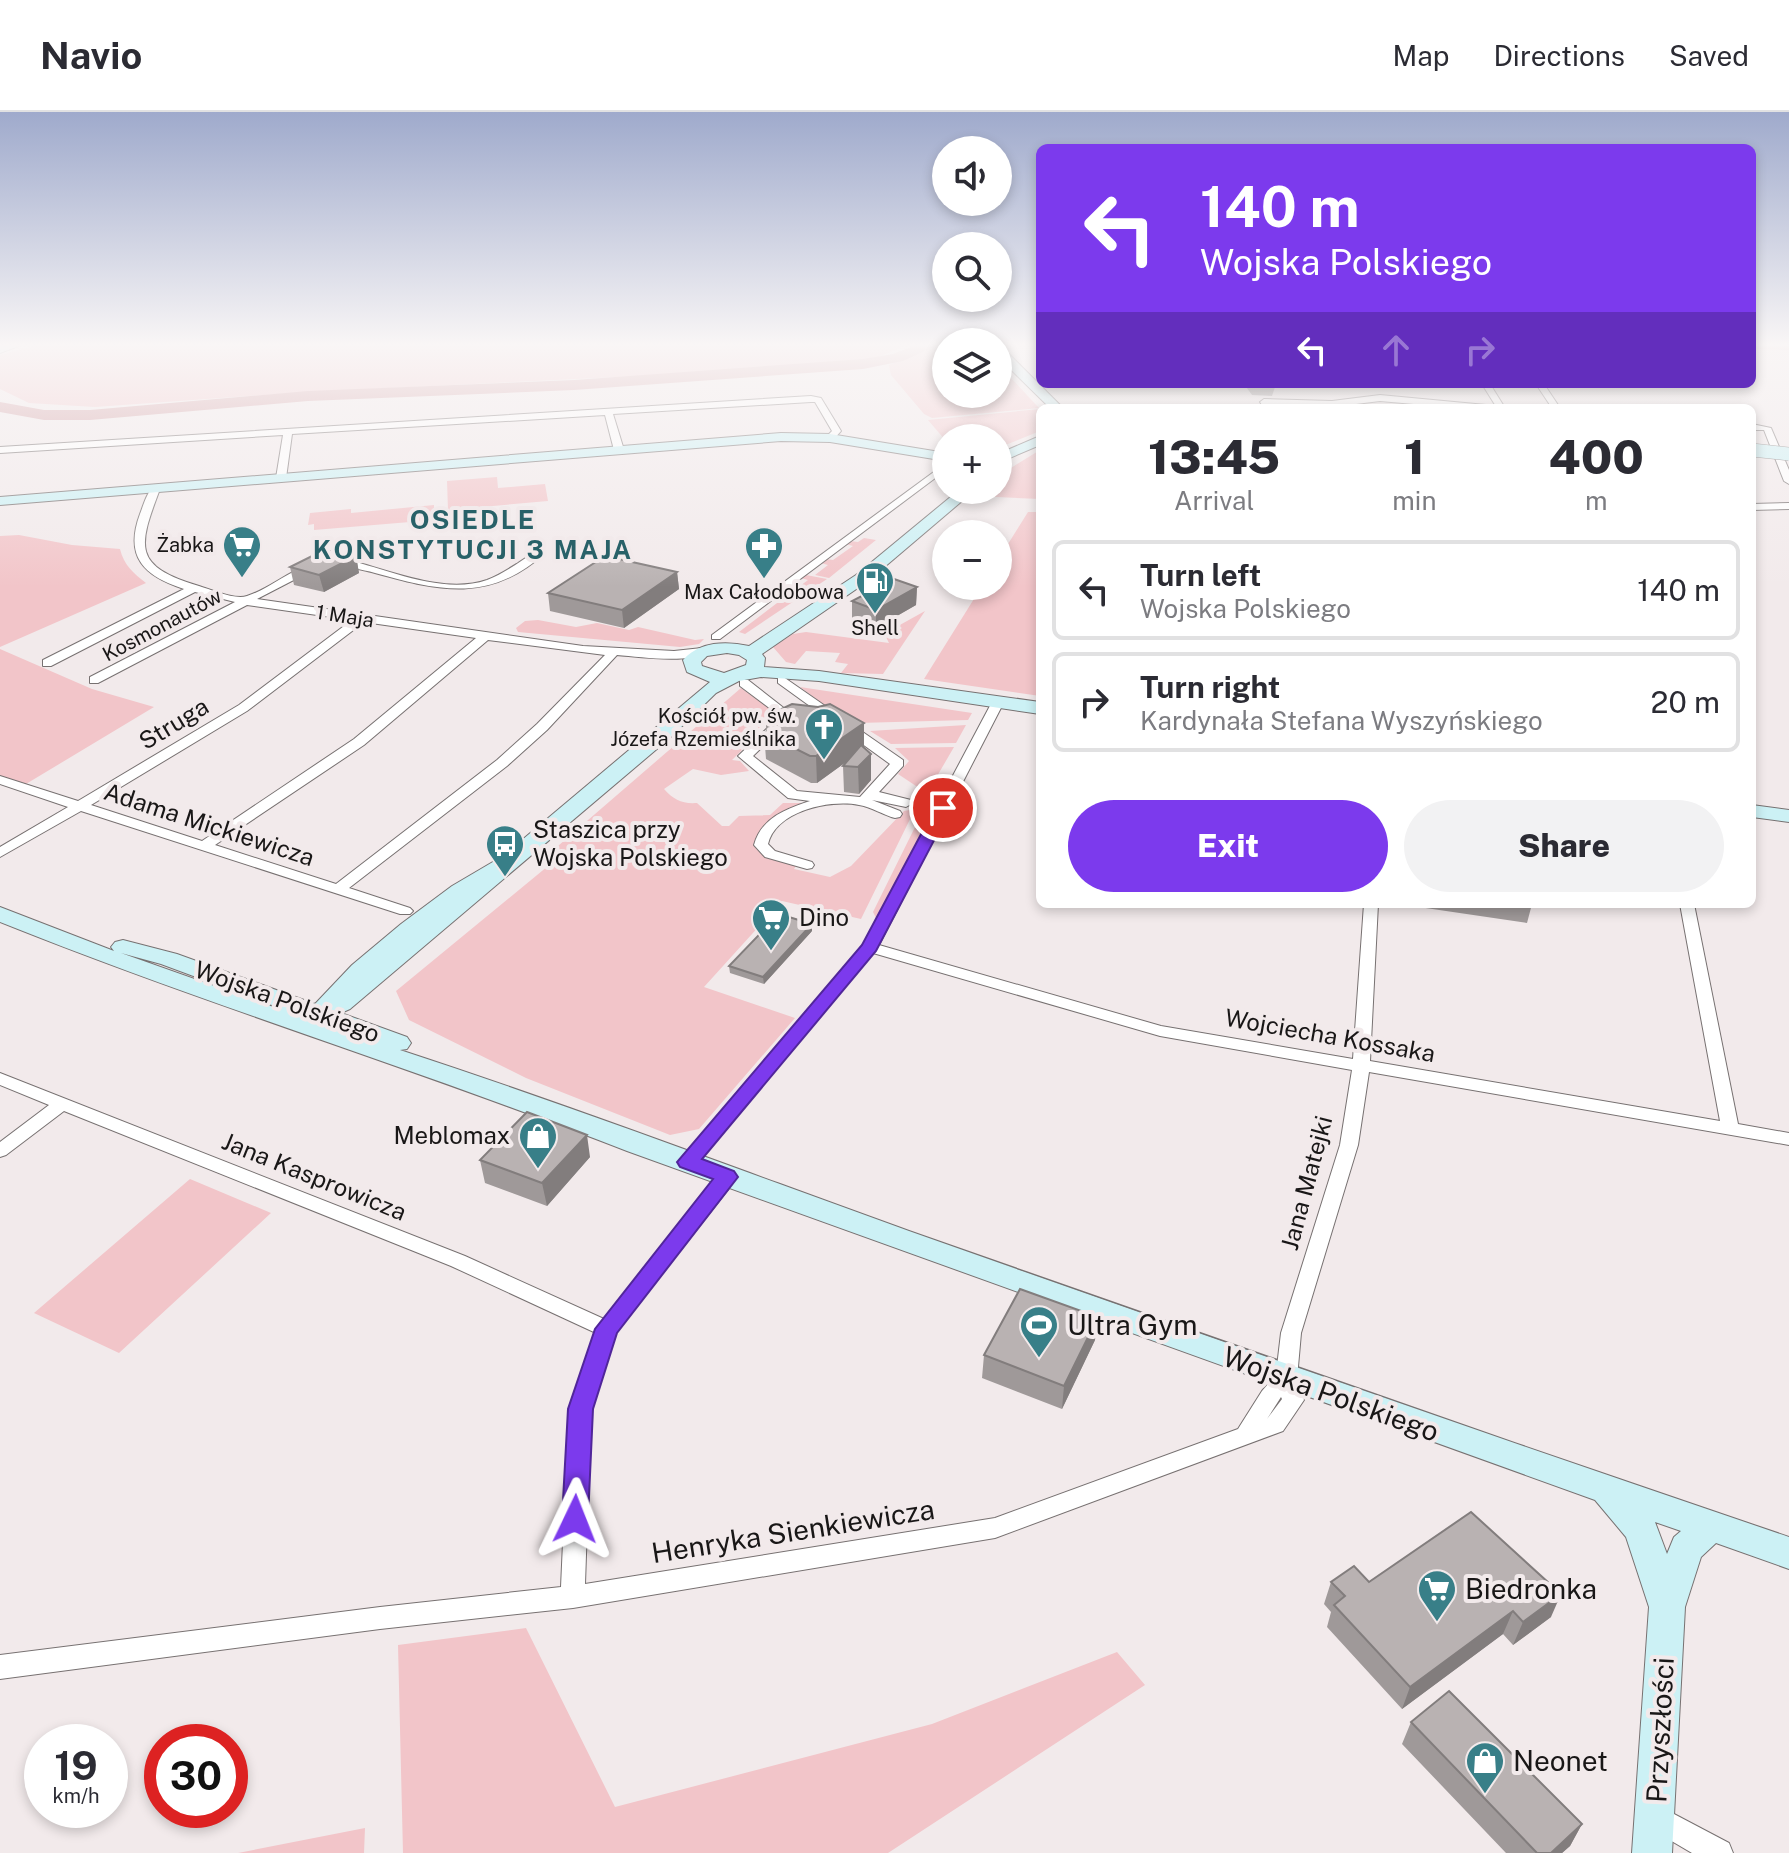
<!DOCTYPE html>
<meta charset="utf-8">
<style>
:root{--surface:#fff;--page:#f2f2f3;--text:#2b2b33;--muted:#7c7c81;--line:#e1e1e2;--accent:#7c3aed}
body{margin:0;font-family:"Public Sans",sans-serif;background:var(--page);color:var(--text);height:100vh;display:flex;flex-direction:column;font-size:30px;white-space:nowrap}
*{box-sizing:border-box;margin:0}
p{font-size:26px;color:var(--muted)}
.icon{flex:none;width:44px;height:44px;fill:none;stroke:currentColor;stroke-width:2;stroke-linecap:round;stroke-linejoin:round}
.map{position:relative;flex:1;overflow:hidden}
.drawer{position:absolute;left:1036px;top:292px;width:720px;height:504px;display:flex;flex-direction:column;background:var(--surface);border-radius:12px;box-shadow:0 4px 12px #0003}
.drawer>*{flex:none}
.hud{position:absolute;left:1036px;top:32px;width:720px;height:244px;border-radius:12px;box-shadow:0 4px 12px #0003;background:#7c3aed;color:#fff;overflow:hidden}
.controls{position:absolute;left:932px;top:24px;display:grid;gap:16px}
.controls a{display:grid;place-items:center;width:80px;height:80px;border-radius:50%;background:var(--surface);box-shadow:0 4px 12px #0003;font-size:40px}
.speed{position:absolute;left:24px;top:1612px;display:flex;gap:16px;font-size:40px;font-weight:700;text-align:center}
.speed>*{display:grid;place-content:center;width:104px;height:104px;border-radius:50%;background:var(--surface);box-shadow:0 4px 12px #0003;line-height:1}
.speed small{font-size:20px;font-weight:400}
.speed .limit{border:12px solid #d22;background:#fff;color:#111}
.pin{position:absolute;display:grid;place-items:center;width:68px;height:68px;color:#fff;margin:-34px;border:4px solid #fff;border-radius:50%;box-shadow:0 2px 8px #0007}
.me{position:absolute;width:88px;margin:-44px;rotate:2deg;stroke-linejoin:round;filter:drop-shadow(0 0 6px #0008)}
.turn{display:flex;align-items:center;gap:28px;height:168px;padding:0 32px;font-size:36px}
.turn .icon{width:104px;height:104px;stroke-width:2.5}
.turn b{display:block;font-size:56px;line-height:68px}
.lanes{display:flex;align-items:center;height:76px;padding:0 32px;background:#0003;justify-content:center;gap:40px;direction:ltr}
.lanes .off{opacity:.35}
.eta{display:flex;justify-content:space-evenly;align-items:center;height:136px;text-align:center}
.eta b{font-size:48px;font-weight:800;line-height:56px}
.button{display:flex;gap:16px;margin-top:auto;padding:16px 32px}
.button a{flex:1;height:92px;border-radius:48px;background:var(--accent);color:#fff;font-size:32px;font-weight:800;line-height:92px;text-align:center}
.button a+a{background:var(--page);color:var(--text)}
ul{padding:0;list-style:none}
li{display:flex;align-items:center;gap:24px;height:100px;margin:0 16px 12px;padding:0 16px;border:4px solid var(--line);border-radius:12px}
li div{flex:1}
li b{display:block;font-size:30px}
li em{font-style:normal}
header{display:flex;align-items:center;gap:48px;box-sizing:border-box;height:112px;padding:0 40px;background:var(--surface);border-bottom:2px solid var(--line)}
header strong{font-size:38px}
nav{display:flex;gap:44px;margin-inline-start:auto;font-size:28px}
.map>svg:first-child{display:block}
.green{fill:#f2c5c9}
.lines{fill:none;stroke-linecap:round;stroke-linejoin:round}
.river{fill:#d19ca1;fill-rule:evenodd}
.street-casing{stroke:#777171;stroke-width:2}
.secondary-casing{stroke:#777171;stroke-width:2}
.street{fill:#fff;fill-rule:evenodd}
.secondary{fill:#ccf1f5;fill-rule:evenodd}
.secondary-bridge-casing{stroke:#777171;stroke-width:14;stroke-linecap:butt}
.secondary-bridge{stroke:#ccf1f5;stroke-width:13}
.wall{fill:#9f9999}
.shaded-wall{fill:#827d7d}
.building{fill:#b9b2b2;stroke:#827d7d;stroke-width:2}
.route{fill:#7c3aed;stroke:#51269a;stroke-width:2}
.labels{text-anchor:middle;stroke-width:8;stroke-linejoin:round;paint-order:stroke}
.far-poi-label{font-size:20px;fill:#191717;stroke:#f2eaeb;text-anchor:end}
.far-street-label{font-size:20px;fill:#191717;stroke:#f2eaeb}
.street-label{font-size:24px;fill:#191717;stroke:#f2eaeb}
.poi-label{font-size:24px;fill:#191717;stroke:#f2eaeb;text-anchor:start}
.far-district-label{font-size:26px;font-weight:bold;letter-spacing:2px;fill:#286168;stroke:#f2eaeb}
.near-poi-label{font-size:28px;fill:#191717;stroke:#f2eaeb;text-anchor:start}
.near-street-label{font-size:28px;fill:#191717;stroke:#f2eaeb}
</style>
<header>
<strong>Navio</strong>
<nav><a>Map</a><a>Directions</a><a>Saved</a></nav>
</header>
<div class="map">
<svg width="1789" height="1741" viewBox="0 0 1789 1741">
<rect width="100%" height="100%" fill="#f2eaeb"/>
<path class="green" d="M41,232H910L876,246L702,261L306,280L95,295L29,291L0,277V243Z
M937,232H946V282H998V252L1039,296L932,306L924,302L891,263L889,253Z
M1040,297V319L998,336V326H946V329L928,308Z
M1040,338V387L976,384L983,378H998V364Z
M497,365L498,376L545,372L548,389L448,398L447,369Z
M434,393V408L314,418V412L308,413L310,401L351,397V401Z
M1028,400H1040V584L924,567L982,474H998V448Z
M19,423L72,433L120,437C124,453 133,461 146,471L0,535V424Z
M864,426L876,428L829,466L815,463L828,453L821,451L826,447L833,448L853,434L846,432L850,429L858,430Z
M806,463L827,467L745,522L739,520L781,488L774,486L779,482L787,484L808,468L801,466Z
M925,499L883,562L841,561L848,552L835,550L840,541L806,539L795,552L786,550L773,535L793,522L806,520L889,531L886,525L902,516L898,514Z
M538,508L576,515L597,511L629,518L638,515L695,528L704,527L699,532L680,535L518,520L516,516L525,509Z
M0,537L92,577L154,595L26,672L0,664Z
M800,575L972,601L968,608L858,611L831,598Z
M741,576L776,601L737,635L742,638L732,648L740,649L749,659L721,663L693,657L664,677C674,688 682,692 697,691L722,714H729L739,704L770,703L783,691H812C786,701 760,706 756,737L768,745L796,754L794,757L830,765L851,754L904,699L915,697L861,807L782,789L704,875L795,906L699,1017L670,1023L526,966L409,908L396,879L565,740L562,738L555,743L551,740Z
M966,613L956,631L891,632L870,619Z
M954,635L929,678H922L898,662L909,649L895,636Z
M918,709L927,711L877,808L873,800Z
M190,1067L271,1101L119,1241L34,1201Z
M526,1516L615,1695L932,1612L1117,1540L1145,1573L888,1741H403L398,1533Z
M365,1716L364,1741H238Z"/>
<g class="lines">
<path class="river" d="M919,232H940L903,249L863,257L574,278L308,289L90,308H44L0,300V290L44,298H90L308,279L574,268L863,247L893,242Z
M1752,232H1789V238L1752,237Z"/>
<defs>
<path id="street" d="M1482,272H1490L1505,296H1497Z
M1536,272H1544L1560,296H1552Z
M1380,283L1486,293L1490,296H1459L1380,289L1332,295L1271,293L1273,296H1264L1260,290L1264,287L1332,289Z
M811,284L821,286L841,319L833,328L825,326L832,319L815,290H811L613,302L624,338L619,341L614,338L605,303L292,322L286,366L281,369L276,366L283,323L0,341V335Z
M1752,312L1771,316L1789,358V372L1784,369L1764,318H1752Z
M946,351V358L720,527H712V523Z
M155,374L160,377C138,435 132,454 199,474C212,478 235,488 247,484C269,477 287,460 309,453L314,456L313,458L257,487L583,534L674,539L702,536L708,540C689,552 641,545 617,543L547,618L507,654L349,776L410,796L413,799L410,802H400L81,699L0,745V735L68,695L0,672V664L78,689L239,593L352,508L247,493L98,571H90V565L235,490L195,480L51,554H43V548L184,477C144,464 124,445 140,402C144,392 147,379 155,374ZM364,510L476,526L354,627L202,729L91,693L247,599ZM488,528L605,543L537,612L497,648L336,772L215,733L364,633Z
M1789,391V397L1752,398V392Z
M536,439L545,441C490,491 440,479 375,461C362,457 345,456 334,449L339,446C384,455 441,484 487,468C505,461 521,449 536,439Z
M782,564L903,648V654L879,680L911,688L913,691L906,695L872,688L900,699L902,702L900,705L895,706C883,703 872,695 859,693C830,687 776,699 768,732L775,739L812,750L814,753L812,756L807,757L765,745L754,733C761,706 786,697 810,689L788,686L738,644L780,604L740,574V568H748L794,604L753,644L797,679L860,685L890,652L778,571V565Z
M998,586L1004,590L879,833L1161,914L1353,947L1364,792H1378L1370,949L1720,1009L1680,792H1694L1738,1012L1789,1021V1033L1369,960L1358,1033L1301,1221L1297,1266L1304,1288L1283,1319L995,1426L573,1496L380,1517L0,1567V1543L380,1495L561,1475L569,1297L596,1221L451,1154L64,999L6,1043L0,1045V1030L49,993L0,973V961L465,1144L604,1207L720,1060H734L736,1065L734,1070L616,1220L591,1297L585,1472L995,1406L1238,1317L1262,1279L1276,1263L1281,1221L1340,1033L1352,958L1160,924L873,841L694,1055H682L679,1050L863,833L992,590ZM1281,1285L1282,1287L1267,1307Z
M1655,1692L1729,1731L1733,1741H1692L1646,1714L1642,1705L1646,1696Z"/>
<path id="secondary" d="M6,232H24L0,241V233Z
M998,234L1002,235L1063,296H1050L998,245Z
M781,321L830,322L946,341V349L830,330L781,329L0,393V385Z
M1040,324V333L998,351V342Z
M959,378H975L868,469L762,542L765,546L764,555L819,559L1040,590V602L819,569L761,565L739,569L716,581L671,625L350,897L341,901L407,925L411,931L407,937L400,938C571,994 740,1058 909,1119C1202,1223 1495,1325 1789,1425V1457L1716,1431L1701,1445L1685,1495L1672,1741H1632L1649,1495L1626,1425L1595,1388L627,1039C420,958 207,893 0,810V795L114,839L111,835L115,830L123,828L177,842L315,892L352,853L401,812L452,774L503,744L710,570L687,560L683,548C699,529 727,529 749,534L856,463ZM727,541L739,543L747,548L746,553L724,561L702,554L701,550L707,544ZM121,841L161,852L280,896L279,897ZM1655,1410L1681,1419L1674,1425L1667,1442Z
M1752,693L1789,698V710L1752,705Z"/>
</defs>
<use href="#street" class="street-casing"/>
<use href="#secondary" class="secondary-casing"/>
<use href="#street" class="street"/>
<use href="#secondary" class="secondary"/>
<defs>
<path id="secondary-bridge" d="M1752,338L1789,342"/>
</defs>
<use href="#secondary-bridge" class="secondary-bridge-casing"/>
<use href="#secondary-bridge" class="secondary-bridge"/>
</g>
<path class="wall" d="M1035,232H1040V242L1034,237Z
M1244,272H1276L1272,284L1252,283Z
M356,444L359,461L324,480L294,473L290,455Z
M677,460L679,477L624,516L550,499L548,481Z
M917,475L916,493L876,516L852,507V489Z
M766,609L864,636L871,642V668L859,682L844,680L843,654L846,650L817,671H811L766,647L764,621L766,620Z
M1412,792H1532L1527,811L1412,794Z
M812,819L764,872L730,861L729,854Z
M590,1045L547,1094L485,1071L480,1048Z
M1095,1228L1062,1297L982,1266L984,1243Z
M1331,1470H1369L1551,1505L1513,1533L1503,1522L1402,1597L1327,1515L1331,1500L1324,1492Z
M1411,1610L1582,1712L1570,1734L1562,1741H1506L1402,1632Z"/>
<path class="shaded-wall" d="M356,444L359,461L324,480L319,463Z
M677,460L679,477L624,516L622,498Z
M917,475L916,493L876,516V498Z
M864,611V637L817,671L816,644Z
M871,642V668L859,682L858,655Z
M812,812V819L764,872L763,865Z
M587,1023L590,1045L547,1094L542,1071Z
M1098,1205L1095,1228L1062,1297L1064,1274Z
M1561,1482L1551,1505L1513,1533L1523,1510Z
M1513,1499L1503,1522L1402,1597L1410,1575Z
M1582,1712L1570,1734L1562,1741H1551Z"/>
<path class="building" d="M324,438L356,444L319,463L290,455Z
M605,444L677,460L622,498L548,481Z
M894,467L917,475L876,498L852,489Z
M792,592L818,595L830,592L864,611L816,644H810L764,621L773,615L766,609L777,599Z
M861,633L871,642L858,655L843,654Z
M779,802L812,812L763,865L729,854Z
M527,1000L587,1023L542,1071L480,1048Z
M1020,1177L1098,1205L1064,1274L984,1243Z
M1471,1400L1561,1482L1523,1510L1513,1499L1410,1575L1334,1493L1345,1484L1331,1470L1354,1454L1369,1470Z
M1449,1579L1582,1712L1551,1741H1537L1411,1610Z"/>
<linearGradient id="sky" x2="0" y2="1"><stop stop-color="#9faacc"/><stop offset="0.49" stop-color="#f9f6f6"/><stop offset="1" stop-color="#f9f6f6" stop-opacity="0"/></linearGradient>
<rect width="1789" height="475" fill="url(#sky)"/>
<path class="route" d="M943,692L951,696L876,839L702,1047L734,1059L738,1065L617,1221L593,1297L588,1407L584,1415L575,1419L566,1415L562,1407L568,1297L595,1217L713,1067L680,1055L677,1050L862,833L935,696Z"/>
<defs>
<symbol id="supermarket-pin" viewBox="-11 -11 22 30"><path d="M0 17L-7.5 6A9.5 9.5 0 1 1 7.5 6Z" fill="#387f88" stroke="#f2eaeb"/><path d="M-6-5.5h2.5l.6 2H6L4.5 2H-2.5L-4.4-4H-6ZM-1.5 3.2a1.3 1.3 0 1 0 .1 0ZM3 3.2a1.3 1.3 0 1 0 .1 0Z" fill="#fff"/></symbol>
<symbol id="pharmacy-pin" viewBox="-11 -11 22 30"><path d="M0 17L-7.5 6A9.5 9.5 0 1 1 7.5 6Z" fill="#387f88" stroke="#f2eaeb"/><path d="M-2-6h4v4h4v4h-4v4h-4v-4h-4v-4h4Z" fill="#fff"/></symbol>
<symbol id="fuel-pin" viewBox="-11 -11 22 30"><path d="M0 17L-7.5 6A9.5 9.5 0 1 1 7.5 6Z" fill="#387f88" stroke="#f2eaeb"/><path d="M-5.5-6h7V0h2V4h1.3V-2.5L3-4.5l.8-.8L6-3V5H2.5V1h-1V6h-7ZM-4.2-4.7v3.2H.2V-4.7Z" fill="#fff"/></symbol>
<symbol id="church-pin" viewBox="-11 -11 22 30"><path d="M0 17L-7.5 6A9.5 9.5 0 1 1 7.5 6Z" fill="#387f88" stroke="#f2eaeb"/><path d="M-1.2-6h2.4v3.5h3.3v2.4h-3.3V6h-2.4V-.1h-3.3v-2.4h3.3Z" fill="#fff"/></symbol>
<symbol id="bus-pin" viewBox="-11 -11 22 30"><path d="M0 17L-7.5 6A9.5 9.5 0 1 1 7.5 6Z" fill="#387f88" stroke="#f2eaeb"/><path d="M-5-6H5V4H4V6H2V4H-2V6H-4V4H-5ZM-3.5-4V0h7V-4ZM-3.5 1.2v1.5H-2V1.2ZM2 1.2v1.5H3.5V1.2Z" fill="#fff"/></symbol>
<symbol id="shop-pin" viewBox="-11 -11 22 30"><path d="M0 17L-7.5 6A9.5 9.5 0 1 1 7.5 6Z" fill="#387f88" stroke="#f2eaeb"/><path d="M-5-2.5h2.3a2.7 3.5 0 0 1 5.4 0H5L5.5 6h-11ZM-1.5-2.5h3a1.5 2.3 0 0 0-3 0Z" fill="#fff"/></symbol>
<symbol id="stadium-pin" viewBox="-11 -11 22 30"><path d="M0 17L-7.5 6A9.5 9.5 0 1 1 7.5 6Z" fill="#387f88" stroke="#f2eaeb"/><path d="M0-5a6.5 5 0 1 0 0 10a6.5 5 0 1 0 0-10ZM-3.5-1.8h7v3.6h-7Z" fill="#fff"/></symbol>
</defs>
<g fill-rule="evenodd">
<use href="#supermarket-pin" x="220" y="411" width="44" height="60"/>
<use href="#pharmacy-pin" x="742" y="412" width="44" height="60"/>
<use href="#fuel-pin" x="853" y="447" width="44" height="60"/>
<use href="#church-pin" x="802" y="593" width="44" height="60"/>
<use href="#bus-pin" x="483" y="710" width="44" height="60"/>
<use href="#supermarket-pin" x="749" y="784" width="44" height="60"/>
<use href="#shop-pin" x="516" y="1002" width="44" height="60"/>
<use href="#stadium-pin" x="1017" y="1191" width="44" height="60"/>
<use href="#supermarket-pin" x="1415" y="1455" width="44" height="60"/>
<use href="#shop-pin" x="1463" y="1627" width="44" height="60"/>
</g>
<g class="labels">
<g class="far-poi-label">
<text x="214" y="440">Żabka</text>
<text x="764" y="487" text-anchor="middle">Max Całodobowa</text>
<text x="875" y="523" text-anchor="middle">Shell</text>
<text x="796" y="611">Kościół pw. św.<tspan x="796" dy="23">Józefa Rzemieślnika</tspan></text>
</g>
<g class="far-street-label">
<text transform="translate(345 504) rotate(9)" y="7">1 Maja</text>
<text transform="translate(162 513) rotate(-28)" y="7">Kosmonautów</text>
</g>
<g class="street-label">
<text transform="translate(174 612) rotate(-31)" y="8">Struga</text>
<text transform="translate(209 713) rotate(18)" y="8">Adama Mickiewicza</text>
<text transform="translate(287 890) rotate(20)" y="8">Wojska Polskiego</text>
<text transform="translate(1330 924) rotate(10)" y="8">Wojciecha Kossaka</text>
<text transform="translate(314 1065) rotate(22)" y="8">Jana Kasprowicza</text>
<text transform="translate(1307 1071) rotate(-75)" y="8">Jana Matejki</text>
</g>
<g class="poi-label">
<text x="533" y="726">Staszica przy<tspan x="533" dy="28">Wojska Polskiego</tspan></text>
<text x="799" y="814">Dino</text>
<text x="510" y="1032" text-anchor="end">Meblomax</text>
</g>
<g class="far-district-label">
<text x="473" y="417">OSIEDLE<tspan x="473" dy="30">KONSTYTUCJI 3 MAJA</tspan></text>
</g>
<g class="near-poi-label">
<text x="1067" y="1223">Ultra Gym</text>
<text x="1465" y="1487">Biedronka</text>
<text x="1513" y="1659">Neonet</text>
</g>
<g class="near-street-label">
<text transform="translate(1331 1282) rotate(20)" y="10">Wojska Polskiego</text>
<text transform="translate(793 1419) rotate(-9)" y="10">Henryka Sienkiewicza</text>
<text transform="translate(1660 1618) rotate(-87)" y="10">Przyszłości</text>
</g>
</g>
</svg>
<div class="controls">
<a><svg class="icon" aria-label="sound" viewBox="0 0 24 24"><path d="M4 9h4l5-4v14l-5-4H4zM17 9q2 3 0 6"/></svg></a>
<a><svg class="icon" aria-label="search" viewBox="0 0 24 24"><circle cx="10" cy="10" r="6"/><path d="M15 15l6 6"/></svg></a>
<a><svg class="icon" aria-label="layers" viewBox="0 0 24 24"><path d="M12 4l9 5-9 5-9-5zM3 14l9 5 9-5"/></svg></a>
<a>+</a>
<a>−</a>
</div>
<div class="speed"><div>19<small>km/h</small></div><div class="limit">30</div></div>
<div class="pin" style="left:943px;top:696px;background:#d93025"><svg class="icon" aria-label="arrive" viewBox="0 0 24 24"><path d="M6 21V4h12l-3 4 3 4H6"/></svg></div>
<svg class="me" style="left:575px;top:1407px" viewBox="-20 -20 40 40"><path d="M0-17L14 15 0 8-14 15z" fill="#7c3aed" stroke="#fff" stroke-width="4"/></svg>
<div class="hud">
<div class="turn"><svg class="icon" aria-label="left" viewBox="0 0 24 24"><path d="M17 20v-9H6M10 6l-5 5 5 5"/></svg><div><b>140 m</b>Wojska Polskiego</div></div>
<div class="lanes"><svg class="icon" aria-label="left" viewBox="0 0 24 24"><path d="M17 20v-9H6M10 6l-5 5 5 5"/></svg><svg class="icon off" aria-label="ahead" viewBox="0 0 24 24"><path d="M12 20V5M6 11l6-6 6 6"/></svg><svg class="icon off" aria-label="right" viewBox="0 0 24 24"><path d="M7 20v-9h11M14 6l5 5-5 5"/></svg></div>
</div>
<section class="drawer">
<div class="eta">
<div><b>13:45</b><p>Arrival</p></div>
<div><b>1</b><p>min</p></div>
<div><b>400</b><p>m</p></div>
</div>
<ul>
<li><svg class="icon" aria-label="left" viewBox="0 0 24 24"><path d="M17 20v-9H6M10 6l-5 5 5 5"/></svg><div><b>Turn left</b><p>Wojska Polskiego</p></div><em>140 m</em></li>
<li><svg class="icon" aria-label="right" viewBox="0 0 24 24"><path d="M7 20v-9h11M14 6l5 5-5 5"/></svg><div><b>Turn right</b><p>Kardynała Stefana Wyszyńskiego</p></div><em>20 m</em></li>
</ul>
<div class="button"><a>Exit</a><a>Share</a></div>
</section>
</div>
